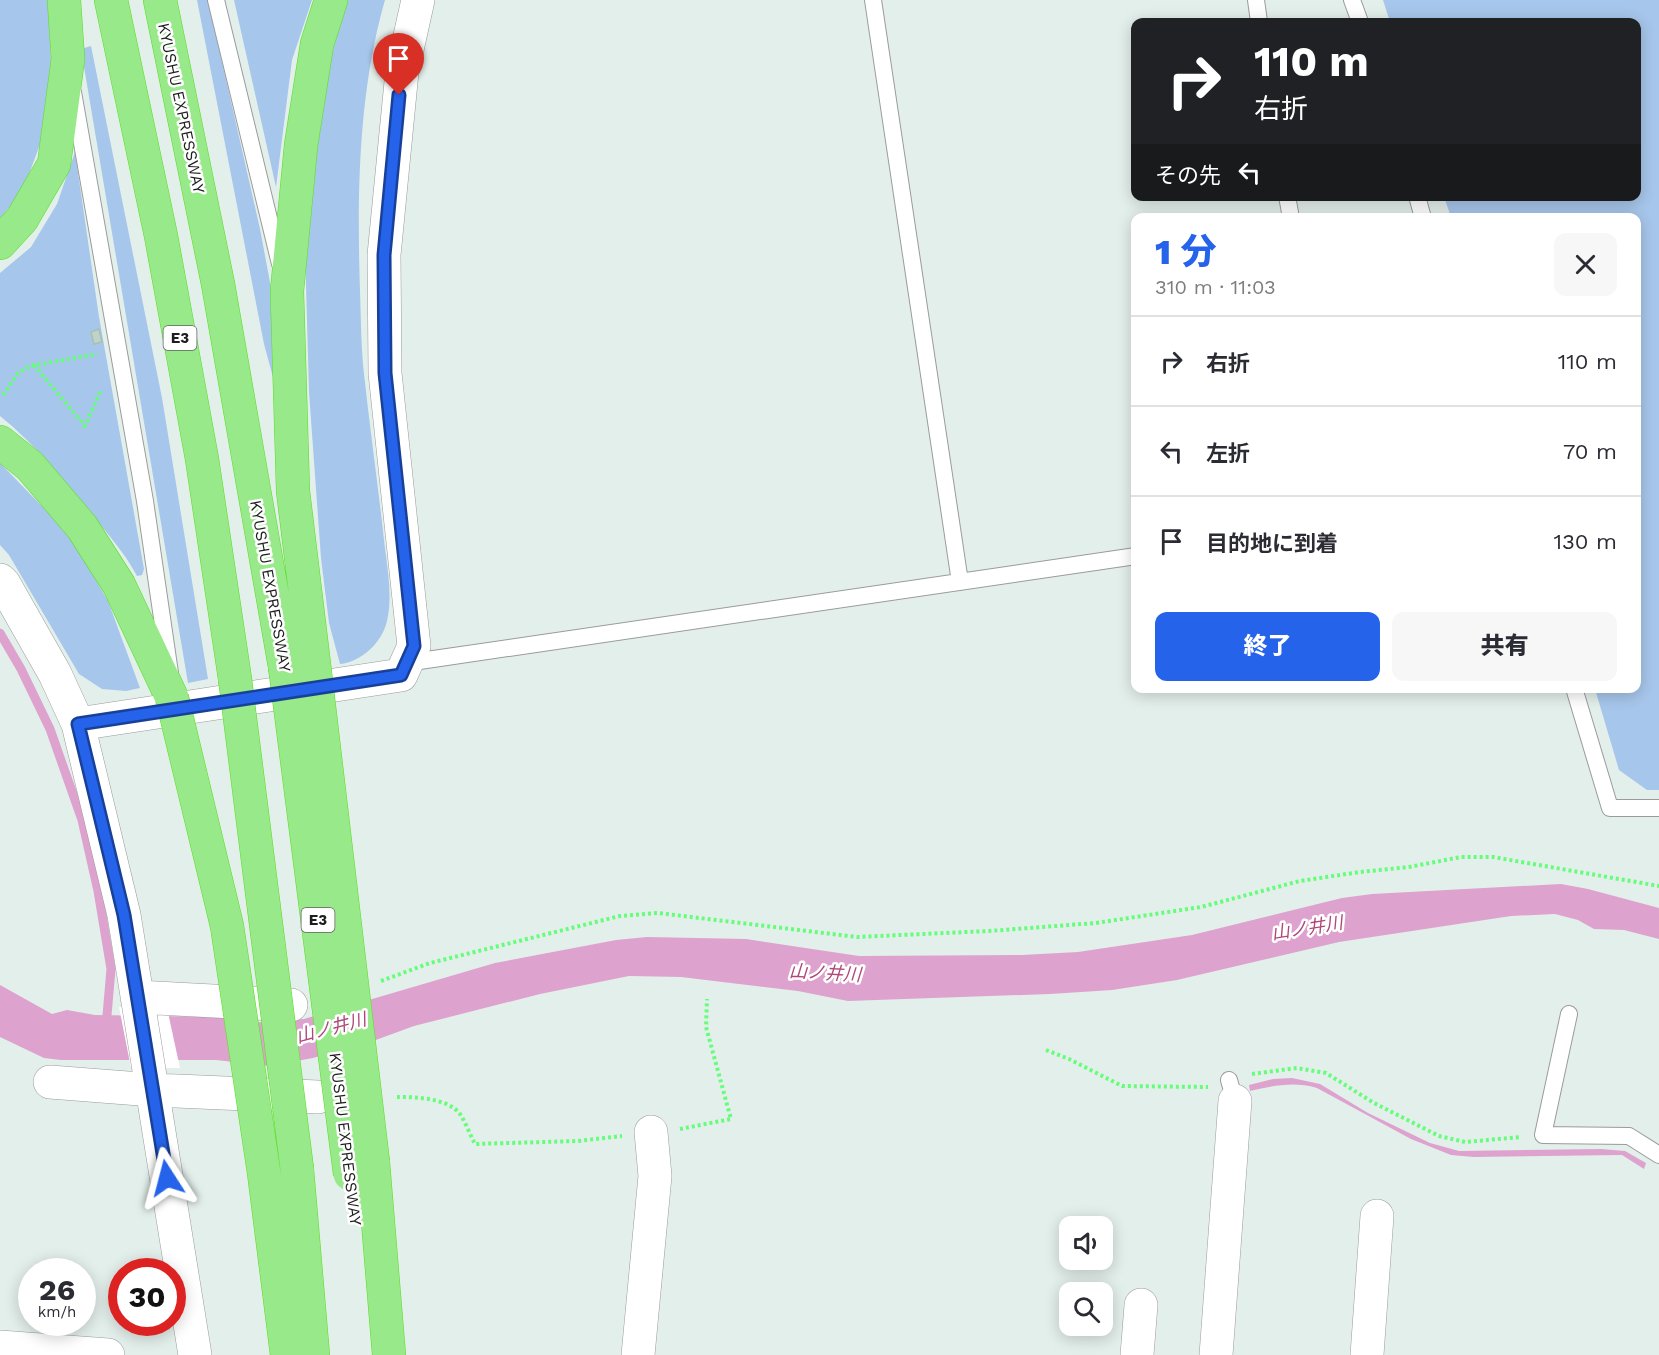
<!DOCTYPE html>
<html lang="ja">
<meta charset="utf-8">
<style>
:root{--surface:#fff;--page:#f7f7f7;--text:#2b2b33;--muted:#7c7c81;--line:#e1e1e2;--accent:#2563eb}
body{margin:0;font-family:"Work Sans","Noto Sans JP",sans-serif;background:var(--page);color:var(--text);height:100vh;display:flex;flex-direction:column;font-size:22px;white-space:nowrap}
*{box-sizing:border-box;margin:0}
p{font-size:20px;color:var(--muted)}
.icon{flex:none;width:33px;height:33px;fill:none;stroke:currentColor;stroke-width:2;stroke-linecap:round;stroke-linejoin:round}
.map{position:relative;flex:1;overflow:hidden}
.drawer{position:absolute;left:1131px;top:213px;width:510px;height:480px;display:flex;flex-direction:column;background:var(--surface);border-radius:12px;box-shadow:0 3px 15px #0003}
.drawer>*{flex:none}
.banner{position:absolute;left:1131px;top:18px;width:510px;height:183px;border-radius:12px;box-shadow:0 3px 15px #0003;background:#202124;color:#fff;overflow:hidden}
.buttons{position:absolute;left:1059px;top:1216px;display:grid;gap:12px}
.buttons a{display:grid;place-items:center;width:54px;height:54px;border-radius:12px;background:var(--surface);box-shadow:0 3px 15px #0003;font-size:30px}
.speed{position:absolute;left:18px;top:1258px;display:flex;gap:12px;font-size:30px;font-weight:700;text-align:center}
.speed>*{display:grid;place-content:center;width:78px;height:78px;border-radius:50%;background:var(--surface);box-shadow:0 3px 15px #0003;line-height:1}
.speed small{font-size:15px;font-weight:400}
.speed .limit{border:9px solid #d22;background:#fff;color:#111}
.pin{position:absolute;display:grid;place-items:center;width:51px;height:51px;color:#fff;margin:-62px -26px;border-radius:50% 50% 50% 0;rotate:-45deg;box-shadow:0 0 6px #0007}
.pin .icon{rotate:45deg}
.me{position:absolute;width:66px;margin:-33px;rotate:351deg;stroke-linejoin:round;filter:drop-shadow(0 0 4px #0008)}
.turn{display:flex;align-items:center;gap:21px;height:126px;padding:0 24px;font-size:27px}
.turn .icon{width:78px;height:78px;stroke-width:2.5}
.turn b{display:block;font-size:42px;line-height:51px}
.then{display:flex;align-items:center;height:57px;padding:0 24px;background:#0003;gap:12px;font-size:22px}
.round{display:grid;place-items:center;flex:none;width:63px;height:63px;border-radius:12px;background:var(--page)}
.summary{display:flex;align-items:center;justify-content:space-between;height:102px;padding:0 24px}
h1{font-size:36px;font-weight:800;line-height:45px;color:var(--accent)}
.action{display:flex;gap:12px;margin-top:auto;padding:12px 24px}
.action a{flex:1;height:69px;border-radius:12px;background:var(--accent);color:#fff;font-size:24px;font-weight:800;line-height:69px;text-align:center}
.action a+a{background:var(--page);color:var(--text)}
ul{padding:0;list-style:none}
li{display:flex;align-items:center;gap:18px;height:90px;padding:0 24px;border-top:2px solid var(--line)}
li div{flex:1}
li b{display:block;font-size:22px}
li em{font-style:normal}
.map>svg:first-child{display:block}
.grass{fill:#a7c6eb}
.water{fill:#dea2ce}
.pier{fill:#fff}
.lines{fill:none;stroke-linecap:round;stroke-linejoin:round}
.stream{stroke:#dea2ce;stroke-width:9}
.building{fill:#c0d2c9;stroke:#a5c1b2;stroke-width:1.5}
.lane-casing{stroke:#9b9b9b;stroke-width:18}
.street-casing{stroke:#9b9b9b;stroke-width:34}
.highway-casing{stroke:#59de20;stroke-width:34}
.path{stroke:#66fd7b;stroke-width:4;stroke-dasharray:3 3;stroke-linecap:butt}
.lane{stroke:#fff;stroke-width:16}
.street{stroke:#fff;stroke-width:33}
.highway{stroke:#97e989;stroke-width:33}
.highway-bridge-casing{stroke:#59de20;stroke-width:34;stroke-linecap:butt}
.highway-bridge{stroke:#97e989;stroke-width:33}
.route-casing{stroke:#184099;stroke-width:15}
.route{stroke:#2563eb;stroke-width:10}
.labels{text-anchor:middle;stroke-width:5;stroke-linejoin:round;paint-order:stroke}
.shield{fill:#fff;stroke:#626262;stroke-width:1.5}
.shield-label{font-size:15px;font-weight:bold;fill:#1e1e1e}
.street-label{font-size:16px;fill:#1e1e1e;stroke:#fff}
.water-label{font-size:18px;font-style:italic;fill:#af4878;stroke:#fff}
</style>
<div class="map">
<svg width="1659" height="1355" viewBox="0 0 1659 1355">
<rect width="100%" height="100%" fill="#e3efeb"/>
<path class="grass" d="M0,0H48L52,81L42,139L22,193L0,218Z
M197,0H208L260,229L272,293L277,392L264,344Z
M234,0H312L292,60L276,187Z
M347,0H385C358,94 357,195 360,292C361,319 361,347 364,374C370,429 378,485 384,540C387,567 393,595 387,621C382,643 361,662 340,664L329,623L321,558L309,392L305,249L323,85Z
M1383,0H1659V790H1647L1619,770L1595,689L1636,688V218L1451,217L1444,197L1636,196V22H1390Z
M91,46L162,398L208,679L188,683L81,49Z
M75,152L99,317L144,569L142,575L137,576C125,553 106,532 90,512C62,478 34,443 0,416V273L31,247L57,204Z
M0,463L69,534L108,601L140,688L126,691L102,689L79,674L9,555L0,545Z"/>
<path class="water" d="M1561,884L1588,889L1659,908V939L1624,930L1594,929L1578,920L1555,914L1511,916L1339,942L1177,980L1112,990L1050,994L848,1001L798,991L681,977L629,976L540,994L414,1026L373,1041L313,1058L269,1066L216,1060H61L44,1058L0,1037V985L52,1014L67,1010L95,1015L219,1017L250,1023L304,1019L495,963L616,940L647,937L746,939L859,956L1022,955L1078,952L1192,935L1342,898L1372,894Z
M1292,1078L1320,1084L1368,1113L1430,1143L1459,1151L1601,1149L1625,1151L1646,1163L1644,1169L1622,1155L1474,1157L1451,1155L1411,1139L1317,1088C1293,1081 1273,1086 1250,1091L1249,1085L1273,1079Z"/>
<path class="pier" d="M119,1007L167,1008L180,1068H131Z"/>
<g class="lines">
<path class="stream" d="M0,633L21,669L50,729L82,820L98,891L111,969L106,1027"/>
</g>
<path class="building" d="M99,329L102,342L94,344L91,332Z"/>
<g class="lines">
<defs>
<path id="lane" d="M216,0L280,264
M873,0L960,582
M1256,0L1259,22
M1352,0L1360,22
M73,92L145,501L170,673
M1287,196L1291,218
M1417,196L1423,218
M406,663L1136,556
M1574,688L1610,808H1659
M1569,1014L1543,1135L1629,1136L1659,1155
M1229,1080L1235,1101"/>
<path id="street" d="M0,580L4,584L55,674L78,724L124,915L195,1355
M78,724L401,675L414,646L385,373L384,255L402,72L418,0
M137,997L291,1005
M50,1082L153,1090L318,1097
M0,1347L108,1355
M638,1355L655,1176L651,1132
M1137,1355L1141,1305
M1216,1355L1235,1101
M1367,1355L1377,1216"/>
<path id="highway" d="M111,0L161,236L202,459L235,679
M160,0L218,284L285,667
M0,243L22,219L54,164L68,59L64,0
M0,442L30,466L82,527L119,585L172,698
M314,664L293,491L287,291L301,145L317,44L331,0
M373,1162L389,1355
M297,1169L313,1355
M264,1173L287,1355"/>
</defs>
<use href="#lane" class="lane-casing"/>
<use href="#street" class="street-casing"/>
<use href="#highway" class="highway-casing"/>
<path class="path" d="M34,365L85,426L101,390
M3,395L18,373L30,366L97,354
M381,981L430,963L620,916L658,913L857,937L989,931L1096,923L1201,907L1300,881L1360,872L1409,867L1461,857H1493L1659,886
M1046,1050L1069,1059L1122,1086L1208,1087
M1252,1074L1297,1068L1326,1073L1374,1103L1439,1136L1465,1142L1521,1137
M397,1097C415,1097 448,1098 460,1114C466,1123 470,1135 475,1144L578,1141L622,1136
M680,1129L731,1119L706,1027L707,999"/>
<use href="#lane" class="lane"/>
<use href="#street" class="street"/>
<use href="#highway" class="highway"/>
<defs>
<path id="highway-bridge" d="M314,664L373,1162
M285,667L350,1174
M235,679L297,1169
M172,698L227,926L264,1173"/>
</defs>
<use href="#highway-bridge" class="highway-bridge-casing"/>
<use href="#highway-bridge" class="highway-bridge"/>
</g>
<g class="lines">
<defs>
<path id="route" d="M167,1178L124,915L78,724L401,675L414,646L385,373L384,255L399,95"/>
</defs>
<use href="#route" class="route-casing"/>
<use href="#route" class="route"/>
</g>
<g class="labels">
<g class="shield">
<rect x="163.5" y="326" width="33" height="24" rx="4.5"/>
<rect x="301.5" y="908" width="33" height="24" rx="4.5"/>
</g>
<g class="shield-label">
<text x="180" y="343">E3</text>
<text x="318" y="925">E3</text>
</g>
<g class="street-label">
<text transform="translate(182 108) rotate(78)" y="6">KYUSHU EXPRESSWAY</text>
<text transform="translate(271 586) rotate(80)" y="6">KYUSHU EXPRESSWAY</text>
<text transform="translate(346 1139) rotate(83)" y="6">KYUSHU EXPRESSWAY</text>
</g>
<g class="water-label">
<text transform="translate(1307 928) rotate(-9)" y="6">山ノ井川</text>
<text transform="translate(825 973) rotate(3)" y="6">山ノ井川</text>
<text transform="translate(331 1028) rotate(-15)" y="6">山ノ井川</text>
</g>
</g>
</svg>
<div class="buttons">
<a><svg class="icon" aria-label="sound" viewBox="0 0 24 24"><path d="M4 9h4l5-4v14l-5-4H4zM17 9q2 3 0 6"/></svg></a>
<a><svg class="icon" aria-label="search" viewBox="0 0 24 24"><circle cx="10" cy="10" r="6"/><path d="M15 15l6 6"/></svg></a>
</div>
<div class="speed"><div>26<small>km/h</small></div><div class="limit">30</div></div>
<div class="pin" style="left:399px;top:95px;background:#d93025"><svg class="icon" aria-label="arrive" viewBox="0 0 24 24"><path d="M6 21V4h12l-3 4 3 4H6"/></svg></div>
<svg class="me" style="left:167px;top:1178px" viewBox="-20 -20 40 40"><path d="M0-17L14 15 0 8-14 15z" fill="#2563eb" stroke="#fff" stroke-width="4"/></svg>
<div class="banner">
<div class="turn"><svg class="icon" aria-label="right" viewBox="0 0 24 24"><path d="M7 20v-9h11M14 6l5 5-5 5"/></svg><div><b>110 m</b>右折</div></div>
<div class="then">その先<svg class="icon" aria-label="left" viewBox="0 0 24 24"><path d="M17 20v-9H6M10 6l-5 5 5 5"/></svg></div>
</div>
<section class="drawer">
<div class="summary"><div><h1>1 分</h1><p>310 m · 11:03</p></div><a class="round"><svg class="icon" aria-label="close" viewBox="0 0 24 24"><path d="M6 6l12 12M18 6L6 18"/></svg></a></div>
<ul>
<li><svg class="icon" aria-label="right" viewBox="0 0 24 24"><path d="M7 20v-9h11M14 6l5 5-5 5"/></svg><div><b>右折</b></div><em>110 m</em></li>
<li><svg class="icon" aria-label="left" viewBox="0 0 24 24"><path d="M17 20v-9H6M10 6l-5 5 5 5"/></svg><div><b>左折</b></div><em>70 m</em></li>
<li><svg class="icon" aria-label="arrive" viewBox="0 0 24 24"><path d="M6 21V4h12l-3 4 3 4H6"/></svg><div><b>目的地に到着</b></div><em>130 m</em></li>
</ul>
<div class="action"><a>終了</a><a>共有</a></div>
</section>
</div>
